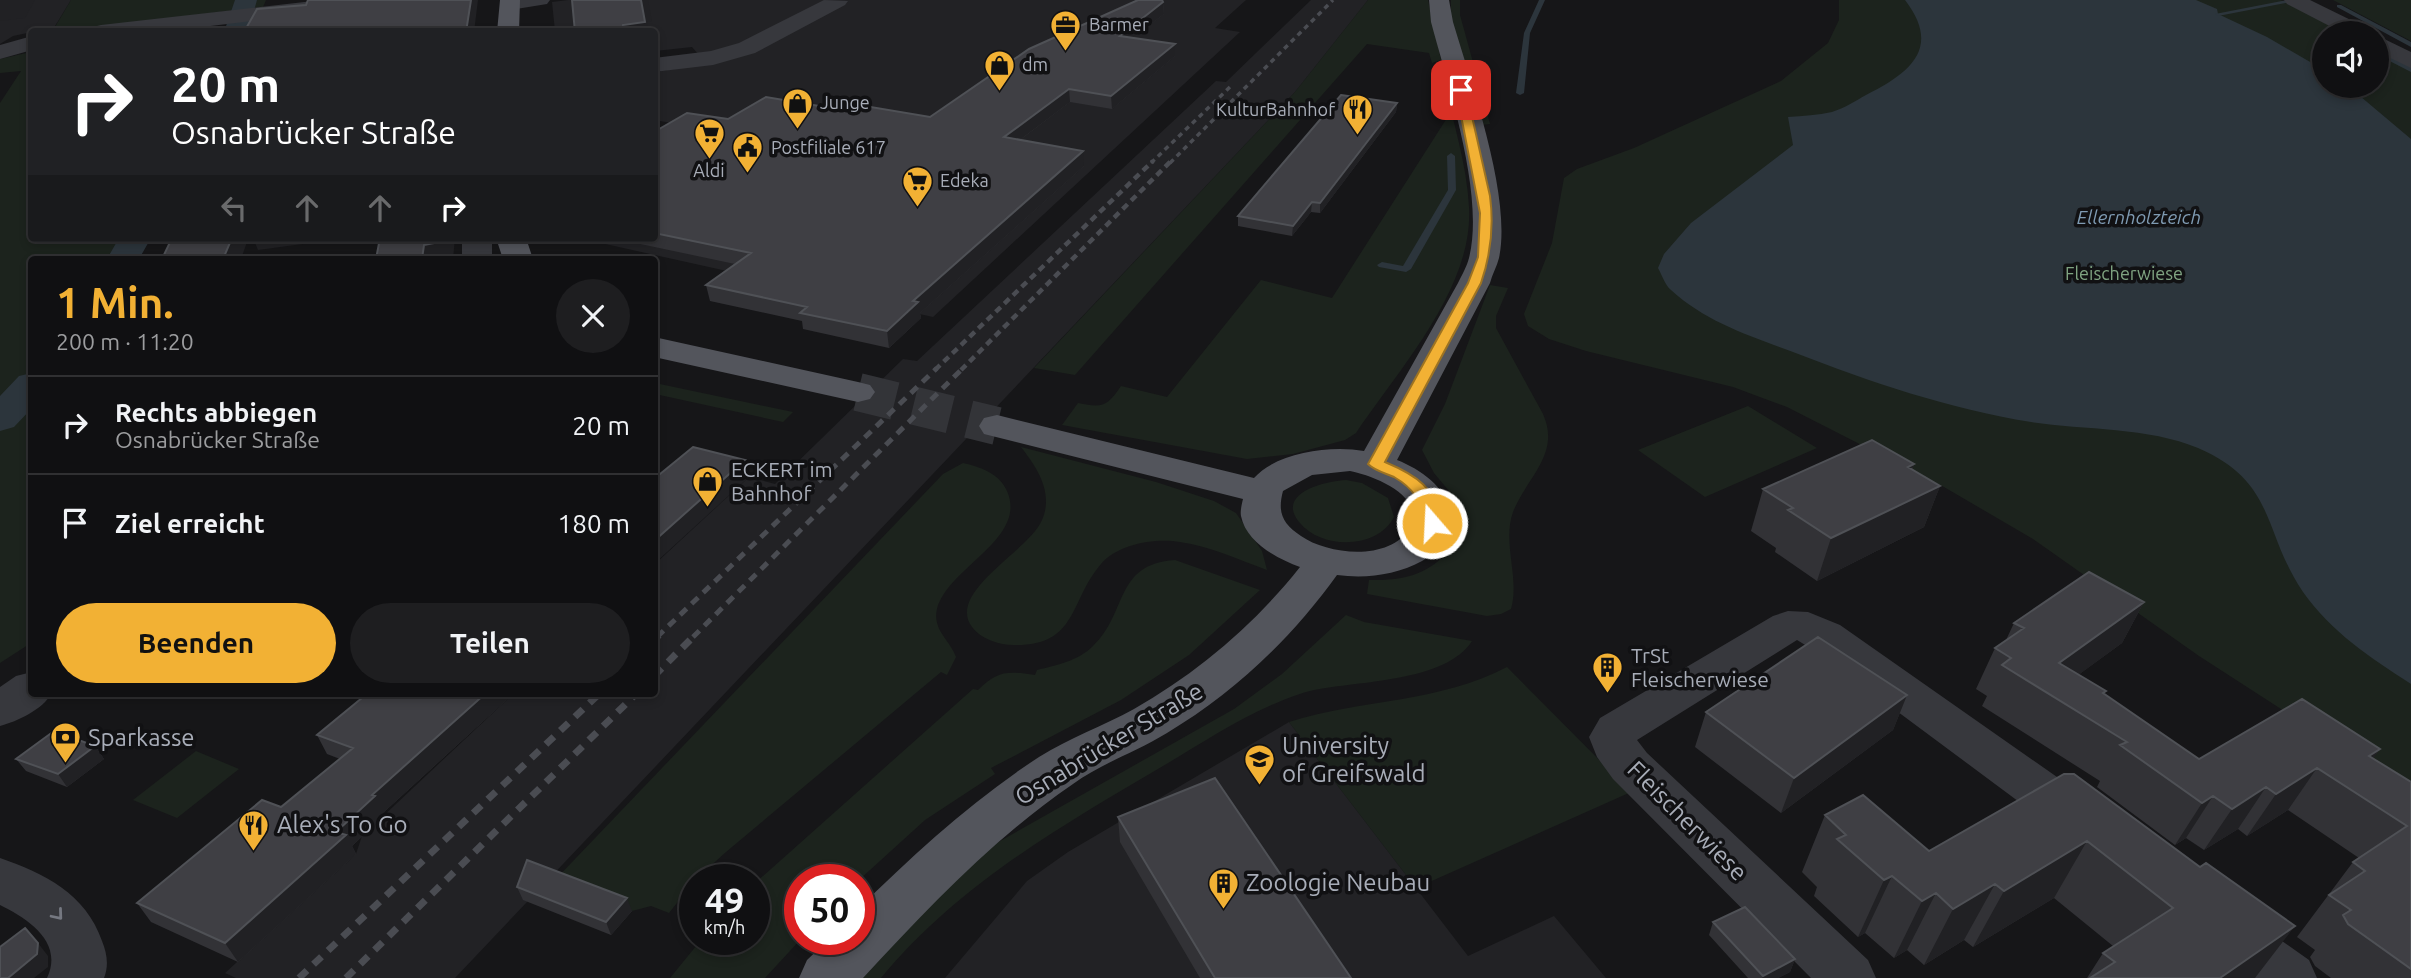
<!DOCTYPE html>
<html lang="de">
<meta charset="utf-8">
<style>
:root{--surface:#101012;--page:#1e1e20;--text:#f1f3f6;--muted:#9c9d9f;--line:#303032;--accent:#f2b134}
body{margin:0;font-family:Ubuntu,sans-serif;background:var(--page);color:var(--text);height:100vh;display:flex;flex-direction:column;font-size:26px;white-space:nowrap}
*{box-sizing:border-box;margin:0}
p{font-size:23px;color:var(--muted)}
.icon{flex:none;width:38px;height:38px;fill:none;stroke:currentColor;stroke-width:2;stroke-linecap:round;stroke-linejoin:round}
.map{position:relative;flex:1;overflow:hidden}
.drawer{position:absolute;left:28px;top:256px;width:630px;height:441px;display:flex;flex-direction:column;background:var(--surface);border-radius:7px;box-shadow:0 4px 10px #0003,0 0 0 2px var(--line)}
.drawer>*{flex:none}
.banner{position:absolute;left:28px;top:28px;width:630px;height:214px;border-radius:7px;box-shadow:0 4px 10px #0003,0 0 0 2px var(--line);background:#202124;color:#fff;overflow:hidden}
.buttons{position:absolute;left:2312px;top:21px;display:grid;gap:14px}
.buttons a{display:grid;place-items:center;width:77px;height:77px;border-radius:50%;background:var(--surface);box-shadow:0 4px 10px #0003,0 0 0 2px var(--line);font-size:35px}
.speed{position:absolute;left:679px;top:864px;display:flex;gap:14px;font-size:35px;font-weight:700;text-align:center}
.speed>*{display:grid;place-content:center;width:91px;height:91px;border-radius:50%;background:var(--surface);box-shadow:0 4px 10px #0003,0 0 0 2px var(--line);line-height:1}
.speed small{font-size:18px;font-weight:400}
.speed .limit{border:10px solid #d22;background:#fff;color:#111}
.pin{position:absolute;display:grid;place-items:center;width:60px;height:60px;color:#fff;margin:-30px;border-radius:14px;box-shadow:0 4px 10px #0006}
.me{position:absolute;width:77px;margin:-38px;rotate:341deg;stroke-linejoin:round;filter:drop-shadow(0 0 5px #0008)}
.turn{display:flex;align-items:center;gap:24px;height:147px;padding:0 28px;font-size:32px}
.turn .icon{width:91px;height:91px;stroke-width:2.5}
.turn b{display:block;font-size:49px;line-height:60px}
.lanes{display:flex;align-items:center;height:66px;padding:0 28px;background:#0003;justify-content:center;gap:35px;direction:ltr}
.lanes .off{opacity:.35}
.round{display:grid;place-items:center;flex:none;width:74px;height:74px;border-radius:37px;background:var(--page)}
.overview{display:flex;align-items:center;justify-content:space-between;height:119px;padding:0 28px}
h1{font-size:42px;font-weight:700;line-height:52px;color:var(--accent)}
.cta{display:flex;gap:14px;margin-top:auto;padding:14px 28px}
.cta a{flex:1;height:80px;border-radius:42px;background:var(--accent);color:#111;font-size:28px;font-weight:700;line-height:80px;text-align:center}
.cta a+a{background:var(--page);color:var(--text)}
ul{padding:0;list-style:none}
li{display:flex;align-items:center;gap:21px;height:98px;padding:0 28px;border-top:2px solid var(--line)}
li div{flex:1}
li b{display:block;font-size:26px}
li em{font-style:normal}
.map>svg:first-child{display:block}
.built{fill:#222225}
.green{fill:#1c231d}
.water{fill:#2c353c}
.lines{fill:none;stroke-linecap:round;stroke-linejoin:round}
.stream{fill:#2c353c;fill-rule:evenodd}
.canal{fill:#2c353c;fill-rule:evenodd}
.major-tunnel{stroke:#333438;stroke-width:38;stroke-dasharray:38 19;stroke-linecap:butt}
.minor{fill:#37383d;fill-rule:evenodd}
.major{fill:#53555c;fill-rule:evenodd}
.rail-far3{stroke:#4a4c52;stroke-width:3.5;stroke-dasharray:5 4.5;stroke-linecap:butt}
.rail-far2{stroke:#4a4c52;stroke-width:4.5;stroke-dasharray:7 5;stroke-linecap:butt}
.rail-far1{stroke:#4a4c52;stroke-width:5;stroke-dasharray:9 7;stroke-linecap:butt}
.rail{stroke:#4a4c52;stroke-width:7;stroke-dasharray:11 9;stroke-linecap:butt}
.wall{fill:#323236}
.shaded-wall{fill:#212124}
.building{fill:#3f3f44;stroke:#4f5156;stroke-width:2}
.oneway{stroke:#757881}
.route{fill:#f2b134;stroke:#9d7322;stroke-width:2}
.labels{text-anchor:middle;stroke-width:7;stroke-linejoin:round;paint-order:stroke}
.far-poi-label{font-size:18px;fill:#a8adb8;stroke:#111113;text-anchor:start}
.far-park-label{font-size:18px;fill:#7fa381;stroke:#111113}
.far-water-label{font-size:19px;font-style:italic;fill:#7f9bb3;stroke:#111113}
.poi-label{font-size:21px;fill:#a8adb8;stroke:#111113;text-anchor:start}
.near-poi-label{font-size:24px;fill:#a8adb8;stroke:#111113;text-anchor:start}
.near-street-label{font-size:24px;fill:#a8adb8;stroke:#111113}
</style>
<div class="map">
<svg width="2411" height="978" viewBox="0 0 2411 978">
<rect width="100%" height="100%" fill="#161618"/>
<path class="built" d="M0,0H71L52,31L32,32L13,36L0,44Z
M568,0H1246L1215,28L1240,32L933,317L583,239L654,238L690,126L660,121L655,123V72L707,64L692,47L655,51L654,32L555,31L552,2Z
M1311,0H1368L1295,92L455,978H236L225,973L356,854L362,836L514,693H654L655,564L749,477L775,484L903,359L917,361L1216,81L1226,82Z
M1289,722L1468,956L1554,916L1606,978H945L1027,881L1068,852Z"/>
<path class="green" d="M71,0H266L263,7L52,32Z
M1368,0H1428L1441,60L1432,63L1429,53L1367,44L1075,375L1034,368L1295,92Z
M1451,0H1460V15L1490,124L1480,125L1451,21Z
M1839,0H2281L2306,9L2351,33H2324V86H2376L2377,47L2411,65V793L2199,656L2033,539L1944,487L1787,407L1733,387L1586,351L1549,339L1528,326L1524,314L1552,243L1564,178L1577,169L1634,148L1781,81L1828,43L1839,20Z
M2333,0H2411V41Z
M31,52L32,238H148L138,259H32L31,643L0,663V103L21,71L0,73V59Z
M1436,77L1444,81C1453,122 1467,165 1469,207C1474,288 1398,370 1356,433L1345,440L1293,454L1247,459L1062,425L1078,403C1102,408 1107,407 1121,386L1167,397L1261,280L1332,298L1447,118Z
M1490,285L1508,288L1496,316V328L1543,414C1561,454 1527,477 1513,512C1502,543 1520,578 1511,609L1501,614L1487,616L1367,594L1369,580C1411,581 1435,572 1460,537L1458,516L1449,491L1434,473L1422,450L1445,404Z
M655,383L793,412L783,422L655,394Z
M1748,406L1817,448L1705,497L1638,450Z
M1021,447L1156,482L1214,501L1236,513L1262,551L1267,570C1239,560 1210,546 1180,542C1155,538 1118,544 1101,564C1069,601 1078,646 1014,645C999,645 981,639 972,627C946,592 1029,551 1042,520C1054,492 1037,468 1021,447Z
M963,463C980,467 999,473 1007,491C1028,539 948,567 937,609C932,630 950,640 956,657L947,675L941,672L726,852L695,880L669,913L651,906L632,911L554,881L943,474Z
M1346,480L1362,483L1388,498L1394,517C1378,549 1322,550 1300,523C1274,493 1326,481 1346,480Z
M1175,560L1260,590L1189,655L1121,700L991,768L995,774L925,820L859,880H800V940L765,978H670L701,940H754V884L973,689L978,690C998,670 1008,671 1035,675L1037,670C1057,665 1078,661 1093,646C1128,613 1114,564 1175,560Z
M1346,615L1364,622L1472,641C1446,682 1358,681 1314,690C1301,693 1287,698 1274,704C1236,720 1199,745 1163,766C1061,826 958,885 881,978H841L970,858L1234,709L1282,674Z
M1507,667L1631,792L1416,888L1289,722C1361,699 1439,703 1507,667Z
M196,751L239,769L177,818L133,800Z"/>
<path class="water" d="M1905,0H2196L2217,9L2218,14L2267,37L2324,70V86H2348L2411,139V684C2371,658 2331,632 2303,592C2262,532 2277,482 2198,448C2149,427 2083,430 2031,422C1950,409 1870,382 1793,352C1750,336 1706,322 1671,290C1665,285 1662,275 1658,268L1664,254L1691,223L1793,145L1788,117C1803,116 1818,115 1832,112C1845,108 1855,101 1866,95C1910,73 1942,48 1905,0Z"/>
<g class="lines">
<path class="stream" d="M1539,0H1545L1530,33L1524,93L1520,95L1516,93L1524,33Z
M2287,0H2301L2218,16L2215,14Z
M2337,5H2341L2411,42V47L2337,7Z
M2376,49L2411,67V72L2376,54Z
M1451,153L1455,156L1456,190L1411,269L1406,272L1379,267L1377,265L1382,262L1403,266L1448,190L1447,156Z"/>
<path class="canal" d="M235,0H257L248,32H224Z
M119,238H151L139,259H107Z
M32,373V408L14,427L0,431V396L19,376Z"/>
<path class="major-tunnel" d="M858,392L997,426"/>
<path class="minor" d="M322,0H386L383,4L376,6L161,32H90L93,27L101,25Z
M502,0H550L547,4L510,10L503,8L500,4Z
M824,0L848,1L845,5L755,53L713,65L654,72V58L711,51L739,43Z
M2284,0H2310L2367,28L2370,33H2343L2287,4Z
M2376,35L2411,52V68L2376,51Z
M32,36V50L0,59V45Z
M462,238H492V259H462Z
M1788,611L1808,612L1840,625L2097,805L2104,819L2097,833L2079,839L2061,833L1820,654L1797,640L1637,740L1647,753L1868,960L1876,978H1811L1613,779L1597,757L1589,737L1600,718L1773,616Z
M32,672V693H52C42,710 18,721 0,726V687L16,676Z
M0,858C44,873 86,894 102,941C107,953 109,966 104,978H47C64,942 28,919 0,905Z
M2225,907L2244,914L2309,960L2317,978H2246L2206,946L2198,930L2206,914Z"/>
<path class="major" d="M500,0H520L519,32H497Z
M1429,0H1449L1453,22C1471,83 1512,197 1499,258C1497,266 1492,275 1490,283L1397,460C1433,474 1470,508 1437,546C1432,551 1428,558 1422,561C1396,575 1366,579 1337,575C1291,639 1234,693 1167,733C1136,752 1102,763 1073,784C994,838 928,908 863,978H799L807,960L828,940H859V908C915,853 973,800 1039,757C1069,738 1103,726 1134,709C1197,673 1255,624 1300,567C1277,559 1246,542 1241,516C1240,511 1242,503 1243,499L984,434L979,426L984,418L997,415L1254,478C1277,452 1331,445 1364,451L1458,283C1462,275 1467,266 1469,258C1485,194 1448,86 1431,22ZM1350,471C1371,475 1426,495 1410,527C1391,562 1328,555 1301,536C1283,524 1277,513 1283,491L1312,475Z
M496,238H526L533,259H503Z
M654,337L858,382L870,385L875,392L870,399L858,402L654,357Z"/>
<path class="rail-far3" d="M1151,163L1230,87
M1170,163L1333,0"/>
<path class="rail-far2" d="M935,370L1153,161
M961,370L1171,161"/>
<path class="rail-far1" d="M657,637L937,368
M693,637L963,368"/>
<path class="rail" d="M654,640L659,635
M654,676L695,635
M299,978L600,693
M346,978L637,693"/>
</g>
<path class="wall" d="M1163,2L1164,14L1133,38L1175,56L1112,109L1070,102L1020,140L1084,166L920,313L921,318L889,348L803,329L802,321L710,301L706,285L735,264L612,238H654V132L728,119L831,108L930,117Z
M1397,103L1396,112L1320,213L1311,212L1292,236L1238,226V216Z
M1914,464L1912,470L1940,486L1924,527L1817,581L1775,552L1776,548L1751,531L1763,489Z
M2144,602L2122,643L2078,675L2104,694L2199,759L2380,749L2373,758L2411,782V978H2331L2315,966L2310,957L2315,950L2297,937L2353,862L2359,858L2288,810L2247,836L2238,829L2204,850L2186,838L2175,845L2097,787L2100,781L1982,706L1987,696L1976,689L1995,648L2006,640L2014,623Z
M366,693H514L384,812L385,815L352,846L356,854L238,962L151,922L137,903L281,807L340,759L327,754L317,735L366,694Z
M1907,695L1893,730L1781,813L1695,747L1706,712Z
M95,746L104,759L67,787L26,771L16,759Z
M2064,774L2255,978H2087L2103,953L2113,946L2054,898L1973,947L1964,940L1924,965L1907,950L1894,958L1865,933L1858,937L1814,896L1817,887L1802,872L1825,815L1929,851Z
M1118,817L1351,978H1200L1120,842Z
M517,887L632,911L611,935L523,900Z
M1713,922L1795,959L1790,972L1778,978H1748L1709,935Z"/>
<path class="shaded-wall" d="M0,0H35L25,18L0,21Z
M471,0H478L474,32H466Z
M641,0H648L652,21L647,22L648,32H624L623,25Z
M1163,2L1164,14L1120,48V36Z
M1175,44V56L1112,109L1111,96Z
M1069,89L1070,102L1005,151L1004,137Z
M1397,103L1396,112L1320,213V203Z
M1083,151L1084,166L920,313L921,318L889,348L887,331L913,301Z
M1312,202L1311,212L1292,236L1293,226Z
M232,238H245L247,242L241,259H223Z
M253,238H347L258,250Z
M446,238H455L453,259H422L424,245Z
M745,460L749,477L654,564V541Z
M1914,464L1899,506L1940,486L1924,527L1817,581L1831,538L1908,467Z
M2144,602L2122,643L2051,695L2059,663Z
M486,693H514L384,812L385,815L352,846L356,854L238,962L225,943L372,795Z
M1907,695L1893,730L1781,813L1794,778Z
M95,746L104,759L67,787L58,774Z
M2380,749L2350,790L2369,756Z
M2317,768L2288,810L2247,836L2276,794Z
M2266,787L2238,829L2204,850L2232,809Z
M2213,796L2186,838L2175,845L2202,803Z
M2087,841L2054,898L1973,947L2004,891Z
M1892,876L1865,933L1858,937L1884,880Z
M1995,884L1964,940L1924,965L1953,909Z
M1936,893L1907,950L1894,958L1922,901Z
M627,898L632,911L611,935L606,922Z
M2295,926L2255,978H2220Z
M38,943L48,956V967L34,978H8Z
M1795,959L1790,972L1778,978H1762L1763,976Z"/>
<path class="building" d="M308,0H471L466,32H244L257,9L306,5Z
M572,0H641L645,22L623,25L624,32H575Z
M1138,0H1162L1163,2L1120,36L1175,44L1111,96L1069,89L1004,137L1083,151L913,301L918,302L887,331L800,313L807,307L706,285L751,253L654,233V132L687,113L728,119L766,97L831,108L841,102L930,117L1029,49Z
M1341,95L1397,103L1320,203L1312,202L1293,226L1238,216Z
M172,238H232L223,259H162Z
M380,238H446L445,241L424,245L422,259H376Z
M1872,440L1914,464L1908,467L1940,486L1831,538L1788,510L1793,508L1763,489Z
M693,447L745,460L654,541V479Z
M2089,572L2144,602L2059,663L2106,691L2103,693L2199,759L2302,699L2380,749L2369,756L2411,782V969L2348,924L2343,915L2351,910L2329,895L2365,871L2353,862L2407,826L2317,768L2276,794L2266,787L2232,809L2213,796L2202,803L2120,745L2127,742L2002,665L2011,658L1995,648L2024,628L2014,623Z
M1818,637L1907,695L1794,778L1706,712Z
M368,693H486L372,795L375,796L336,832L346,835L225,943L137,903L262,800L281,807L353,748L317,735Z
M54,731L95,746L58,774L16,759Z
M2064,774H2074L2200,867L2206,863L2295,926L2220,978H2090L2115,962L2103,953L2173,908L2087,841L2004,891L1995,884L1953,909L1936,893L1922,901L1892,876L1884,880L1837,839L1846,835L1825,815L1863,795L1929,851Z
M1215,778L1351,978H1215L1118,817Z
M527,860L627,898L606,922L517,887Z
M1745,907L1795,959L1763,976L1713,922Z
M25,928L38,943L37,954L8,978H0V947Z"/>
<defs><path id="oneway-chevron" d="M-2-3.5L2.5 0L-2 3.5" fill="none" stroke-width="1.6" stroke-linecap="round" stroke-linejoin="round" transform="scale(1.75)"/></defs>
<use class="oneway" href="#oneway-chevron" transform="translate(58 915) rotate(50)"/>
<path class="route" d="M1461,87L1466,90L1490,196C1494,226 1491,254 1481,283L1385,462C1416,475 1437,488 1440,523L1432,528L1424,523C1422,501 1413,488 1394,477C1385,473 1375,471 1368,464L1468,283L1478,257L1480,213L1456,90Z"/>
<defs>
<symbol id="office-pin" viewBox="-11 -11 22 30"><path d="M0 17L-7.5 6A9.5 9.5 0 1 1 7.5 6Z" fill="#f2b134" stroke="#111113"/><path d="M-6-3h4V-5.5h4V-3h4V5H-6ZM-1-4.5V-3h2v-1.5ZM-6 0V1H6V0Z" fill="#111"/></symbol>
<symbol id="shop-pin" viewBox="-11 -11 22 30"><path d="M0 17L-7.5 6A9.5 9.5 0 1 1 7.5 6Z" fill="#f2b134" stroke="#111113"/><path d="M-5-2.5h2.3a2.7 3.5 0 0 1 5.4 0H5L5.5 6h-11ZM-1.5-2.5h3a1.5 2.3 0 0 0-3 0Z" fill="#111"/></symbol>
<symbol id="restaurant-pin" viewBox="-11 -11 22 30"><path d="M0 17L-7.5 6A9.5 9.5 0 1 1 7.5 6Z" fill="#f2b134" stroke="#111113"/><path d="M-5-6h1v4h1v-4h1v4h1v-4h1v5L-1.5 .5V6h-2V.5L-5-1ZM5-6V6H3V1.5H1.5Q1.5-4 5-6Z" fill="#111"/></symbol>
<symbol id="supermarket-pin" viewBox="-11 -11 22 30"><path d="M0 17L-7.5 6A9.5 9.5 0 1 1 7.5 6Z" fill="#f2b134" stroke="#111113"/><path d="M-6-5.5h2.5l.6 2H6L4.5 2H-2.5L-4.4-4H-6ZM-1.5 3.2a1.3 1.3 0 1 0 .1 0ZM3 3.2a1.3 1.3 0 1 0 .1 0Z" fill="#111"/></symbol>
<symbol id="civic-pin" viewBox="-11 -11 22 30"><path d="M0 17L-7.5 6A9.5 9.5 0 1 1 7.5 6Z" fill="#f2b134" stroke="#111113"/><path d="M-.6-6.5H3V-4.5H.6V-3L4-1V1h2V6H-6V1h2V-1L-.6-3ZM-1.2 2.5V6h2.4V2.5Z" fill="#111"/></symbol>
<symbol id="building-pin" viewBox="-11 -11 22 30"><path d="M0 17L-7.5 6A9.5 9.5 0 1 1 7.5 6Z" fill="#f2b134" stroke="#111113"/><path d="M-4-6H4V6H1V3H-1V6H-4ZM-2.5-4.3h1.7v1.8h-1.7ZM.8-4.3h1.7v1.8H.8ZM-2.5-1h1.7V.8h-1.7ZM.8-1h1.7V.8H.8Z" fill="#111"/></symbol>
<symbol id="bank-pin" viewBox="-11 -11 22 30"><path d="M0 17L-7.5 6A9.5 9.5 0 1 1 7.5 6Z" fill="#f2b134" stroke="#111113"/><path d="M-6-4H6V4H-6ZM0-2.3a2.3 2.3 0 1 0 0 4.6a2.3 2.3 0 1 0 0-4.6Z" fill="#111"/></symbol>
<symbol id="university-pin" viewBox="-11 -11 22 30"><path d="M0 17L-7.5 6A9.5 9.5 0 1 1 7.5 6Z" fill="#f2b134" stroke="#111113"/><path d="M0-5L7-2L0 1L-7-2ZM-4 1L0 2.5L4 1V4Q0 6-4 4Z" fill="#111"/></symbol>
</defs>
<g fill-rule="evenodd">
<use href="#office-pin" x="1048" y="8" width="35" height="47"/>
<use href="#shop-pin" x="982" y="48" width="35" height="47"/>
<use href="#shop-pin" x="780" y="86" width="35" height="47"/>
<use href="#restaurant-pin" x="1340" y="92" width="35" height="47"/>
<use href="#supermarket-pin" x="692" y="116" width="35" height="47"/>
<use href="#civic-pin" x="730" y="130" width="35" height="47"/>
<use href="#supermarket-pin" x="900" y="164" width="35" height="47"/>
<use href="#shop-pin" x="690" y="464" width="35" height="47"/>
<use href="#building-pin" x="1590" y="650" width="35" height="47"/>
<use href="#bank-pin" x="48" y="720" width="35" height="47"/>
<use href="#university-pin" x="1242" y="742" width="35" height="47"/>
<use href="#restaurant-pin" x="236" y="808" width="35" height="47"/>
<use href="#building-pin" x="1206" y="866" width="35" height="47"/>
</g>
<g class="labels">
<g class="far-poi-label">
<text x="1089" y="31">Barmer</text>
<text x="1022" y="71">dm</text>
<text x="820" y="109">Junge</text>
<text x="1335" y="116" text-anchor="end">KulturBahnhof</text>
<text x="771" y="154">Postfiliale 617</text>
<text x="709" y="177" text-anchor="middle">Aldi</text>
<text x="940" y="187">Edeka</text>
</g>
<g class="far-park-label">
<text x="2124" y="280">Fleischerwiese</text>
</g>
<g class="far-water-label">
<text x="2139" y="224">Ellernholzteich</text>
</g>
<g class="poi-label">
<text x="731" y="477">ECKERT im<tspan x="731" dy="24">Bahnhof</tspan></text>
<text x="1631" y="663">TrSt<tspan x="1631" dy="24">Fleischerwiese</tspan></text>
</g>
<g class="near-poi-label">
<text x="88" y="746">Sparkasse</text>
<text x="1282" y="754">University<tspan x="1282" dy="28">of Greifswald</tspan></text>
<text x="277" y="833">Alex's To Go</text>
<text x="1246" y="891">Zoologie Neubau</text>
</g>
<g class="near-street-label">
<text transform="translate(1109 744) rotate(-31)" y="8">Osnabrücker Straße</text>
<text transform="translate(1687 821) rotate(45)" y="8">Fleischerwiese</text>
</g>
</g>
</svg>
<div class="buttons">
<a><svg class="icon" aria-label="sound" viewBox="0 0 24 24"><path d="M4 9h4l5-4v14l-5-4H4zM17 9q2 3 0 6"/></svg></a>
</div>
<div class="speed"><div>49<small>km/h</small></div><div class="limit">50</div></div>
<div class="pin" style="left:1461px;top:90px;background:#d93025"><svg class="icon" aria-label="arrive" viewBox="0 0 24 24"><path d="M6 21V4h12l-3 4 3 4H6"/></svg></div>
<svg class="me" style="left:1432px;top:523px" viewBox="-20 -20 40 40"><circle r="17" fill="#f2b134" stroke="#fff" stroke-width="3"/><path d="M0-11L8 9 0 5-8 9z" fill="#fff"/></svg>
<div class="banner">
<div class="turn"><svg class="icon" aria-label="right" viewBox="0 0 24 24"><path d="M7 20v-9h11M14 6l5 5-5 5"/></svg><div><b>20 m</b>Osnabrücker Straße</div></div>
<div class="lanes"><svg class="icon off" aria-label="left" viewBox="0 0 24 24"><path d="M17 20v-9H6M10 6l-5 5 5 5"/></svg><svg class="icon off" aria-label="ahead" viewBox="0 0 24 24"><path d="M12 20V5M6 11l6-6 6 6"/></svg><svg class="icon off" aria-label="ahead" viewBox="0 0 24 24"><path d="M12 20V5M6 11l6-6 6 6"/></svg><svg class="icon" aria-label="right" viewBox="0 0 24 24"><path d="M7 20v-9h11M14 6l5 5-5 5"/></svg></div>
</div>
<section class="drawer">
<div class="overview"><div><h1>1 Min.</h1><p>200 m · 11:20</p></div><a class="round"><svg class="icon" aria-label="close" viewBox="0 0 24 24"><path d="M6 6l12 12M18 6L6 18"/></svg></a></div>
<ul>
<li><svg class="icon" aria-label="right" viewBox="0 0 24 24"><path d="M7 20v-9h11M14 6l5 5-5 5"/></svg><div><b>Rechts abbiegen</b><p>Osnabrücker Straße</p></div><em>20 m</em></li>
<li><svg class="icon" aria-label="arrive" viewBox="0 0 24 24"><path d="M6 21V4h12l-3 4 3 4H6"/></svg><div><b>Ziel erreicht</b></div><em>180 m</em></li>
</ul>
<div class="cta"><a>Beenden</a><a>Teilen</a></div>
</section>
</div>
